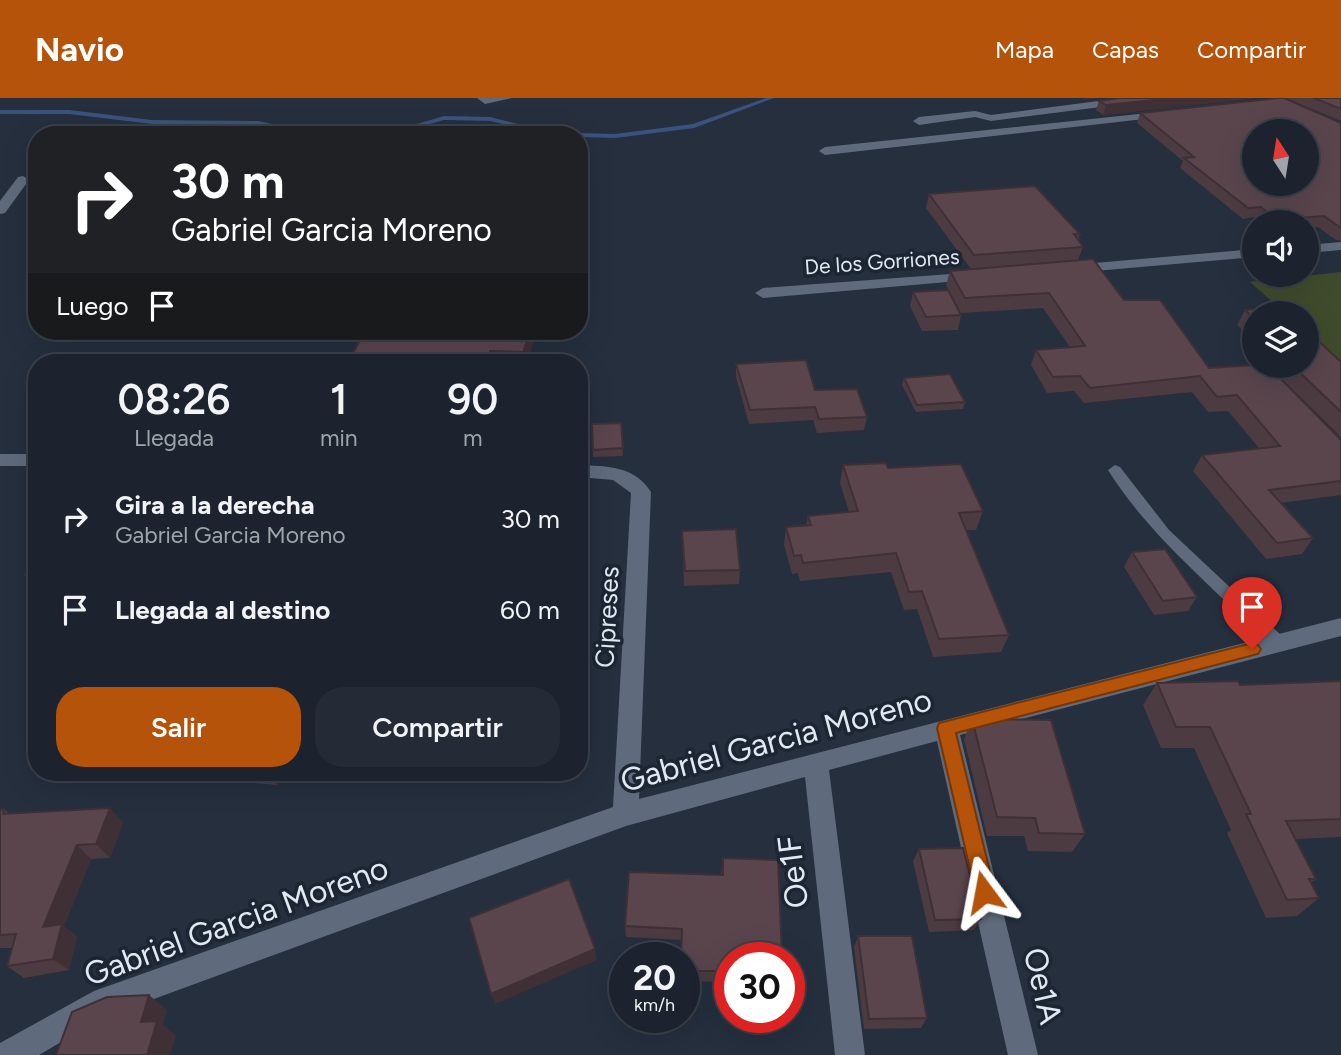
<!DOCTYPE html>
<html lang="es">
<style>
:root{--surface:#1c232e;--page:#252b36;--text:#f1f3f6;--muted:#a0a4aa;--line:#3a404a;--accent:#b45309}
body{margin:0;font-family:Figtree,sans-serif;background:var(--page);color:var(--text);height:100vh;display:flex;flex-direction:column;font-size:26px;white-space:nowrap}
*{box-sizing:border-box;margin:0}
p{font-size:23px;color:var(--muted)}
.icon{flex:none;width:38px;height:38px;fill:none;stroke:currentColor;stroke-width:2;stroke-linecap:round;stroke-linejoin:round}
.map{position:relative;flex:1;overflow:hidden}
.sheet{position:absolute;left:28px;top:256px;width:560px;height:427px;display:flex;flex-direction:column;background:var(--surface);border-radius:28px;box-shadow:0 7px 28px #0002,0 0 0 2px var(--line)}
.sheet>*{flex:none}
.hud{position:absolute;left:28px;top:28px;width:560px;height:214px;border-radius:28px;box-shadow:0 7px 28px #0002,0 0 0 2px var(--line);background:#202124;color:#fff;overflow:hidden}
.needle{width:46px;rotate:348deg}
.controls{position:absolute;left:1242px;top:21px;display:grid;gap:14px}
.controls a{display:grid;place-items:center;width:77px;height:77px;border-radius:50%;background:var(--surface);box-shadow:0 7px 28px #0002,0 0 0 2px var(--line);font-size:35px}
.speed{position:absolute;left:609px;top:844px;display:flex;gap:14px;font-size:35px;font-weight:700;text-align:center}
.speed>*{display:grid;place-content:center;width:91px;height:91px;border-radius:50%;background:var(--surface);box-shadow:0 7px 28px #0002,0 0 0 2px var(--line);line-height:1}
.speed small{font-size:18px;font-weight:400}
.speed .limit{border:10px solid #d22;background:#fff;color:#111}
.pin{position:absolute;display:grid;place-items:center;width:60px;height:60px;color:#fff;margin:-72px -30px;border-radius:50% 50% 50% 0;rotate:-45deg;box-shadow:0 0 7px #0007}
.pin .icon{rotate:45deg}
.me{position:absolute;width:77px;margin:-38px;rotate:347deg;stroke-linejoin:round;filter:drop-shadow(0 0 5px #0008)}
.turn{display:flex;align-items:center;gap:24px;height:147px;padding:0 28px;font-size:32px}
.turn .icon{width:91px;height:91px;stroke-width:2.5}
.turn b{display:block;font-size:49px;line-height:60px}
.then{display:flex;align-items:center;height:66px;padding:0 28px;background:#0003;gap:14px;font-size:26px}
.eta{display:flex;justify-content:space-evenly;align-items:center;height:119px;text-align:center}
.eta b{font-size:42px;font-weight:600;line-height:49px}
.action{display:flex;gap:14px;margin-top:auto;padding:14px 28px}
.action a{flex:1;height:80px;border-radius:28px;background:var(--accent);color:#fff;font-size:28px;font-weight:600;line-height:80px;text-align:center}
.action a+a{background:var(--page);color:var(--text)}
ul{padding:0;list-style:none}
li{display:flex;align-items:center;gap:21px;height:91px;padding:0 28px}
li div{flex:1}
li b{display:block;font-size:26px}
li em{font-style:normal}
header{display:flex;align-items:center;gap:42px;box-sizing:border-box;height:98px;padding:0 35px;background:var(--accent);color:#fff}
header strong{font-size:33px}
nav{display:flex;gap:38px;margin-inline-start:auto;font-size:24px}
.map>svg:first-child{display:block}
.green{fill:#404b2d}
.lines{fill:none;stroke-linecap:round;stroke-linejoin:round}
.stream{fill:#3c527e;fill-rule:evenodd}
.lane{fill:#5f6b7c;fill-rule:evenodd}
.street{fill:#5f6b7c;fill-rule:evenodd}
.wall{fill:#4d3b42}
.shaded-wall{fill:#3f3036}
.building{fill:#5a454d;stroke:#3f3036;stroke-width:2;fill-rule:evenodd}
.route{fill:#b45309;stroke:#753606;stroke-width:2}
.labels{text-anchor:middle;stroke-width:7;stroke-linejoin:round;paint-order:stroke}
.far-street-label{font-size:21px;fill:#e1e8f2;stroke:#1b2533}
.street-label{font-size:26px;fill:#e1e8f2;stroke:#1b2533}
.near-street-label{font-size:32px;fill:#e1e8f2;stroke:#1b2533}
</style>
<header>
<strong>Navio</strong>
<nav><a>Mapa</a><a>Capas</a><a>Compartir</a></nav>
</header>
<div class="map">
<svg width="1341" height="957" viewBox="0 0 1341 957">
<rect width="100%" height="100%" fill="#252f3e"/>
<path class="green" d="M1341,174V265L1307,235V215H1285L1250,184Z"/>
<g class="lines">
<path class="stream" d="M766,0H774L694,30L615,40L579,39V37H576L579,35L615,36L693,26Z
M0,12H69L152,22L258,23L326,37H312L258,27L152,26L69,16H0Z
M444,18L490,19L561,37H549L490,23L444,22L391,37H380Z"/>
<path class="lane" d="M477,0H512L485,6Z
M1115,367L1120,369L1169,432L1284,540L1286,545L1284,550H1272C1216,490 1152,442 1108,372Z"/>
<path class="street" d="M1121,0H1154L1148,3L991,23L975,19L919,27L913,23L919,19L975,13L991,17Z
M1167,13L1173,16L1171,18L825,57L819,53L825,49Z
M23,78L29,82L5,115L0,116V103L18,79Z
M1341,144V152L1307,155V147Z
M1255,151V159L1072,175L1065,171L1072,167Z
M977,174L984,178L982,181L763,200L755,195L763,190Z
M0,356H37V368H0Z
M579,367C607,368 635,368 651,394L639,701L1341,520V538L960,637L1038,957H1008L937,643L829,672L865,957H835L805,679L626,728L102,920L39,957H0V945L94,893L613,709L631,395L613,382L579,379Z"/>
</g>
<path class="wall" d="M1119,0H1256L1103,17L1096,12L1099,3Z
M1286,0H1341V23Z
M1140,15L1341,25V143L1336,142L1318,129L1307,130V124H1261L1255,119L1243,121L1180,70L1183,63L1137,25Z
M929,96L1080,136L1078,142L1083,149L1078,162L1124,202L1209,270L1255,268H1307L1341,264V339L1284,283L1341,342V397L1280,405L1313,440L1302,456L1266,461L1193,373L1202,357L1259,350L1228,313L1208,314L1192,294L1084,305L1074,293L1047,295L1031,267L1036,252L1070,249L1043,210L961,215L946,187L950,173L971,171L926,110Z
M913,194L961,217L958,232L922,233L910,208Z
M1245,212L1255,215V244L1237,227Z
M536,235L527,264H348Z
M736,266L815,292L867,319L864,332L817,335L813,322L749,326L736,279Z
M904,280L965,304L963,311L916,314L902,287Z
M621,325L623,358L593,359V352Z
M843,367L888,370L983,413L976,432H966L1009,537L1001,554L933,559L917,511L904,512L891,474L800,483L798,475L792,476L784,447L786,429L806,428L808,418L849,414L840,385Z
M682,433L740,472L739,486L684,488Z
M1132,454L1197,499L1188,513L1154,517L1124,469Z
M37,460V510L27,497L34,487L25,477Z
M1341,583V739L1296,741L1316,781L1311,785L1319,800L1297,818L1266,820L1227,735L1231,732L1194,650H1161L1143,607L1157,585L1240,587Z
M972,621L1085,736L1072,754L1028,753L1024,738H987L964,641Z
M226,674H283L277,687L232,683Z
M4,711L9,715L123,724L110,760L91,761L64,828L77,839L69,872L24,880L7,868L12,850H0V712Z
M919,751L981,821L974,832L929,834L913,763Z
M723,760L730,859V884L684,883V859L682,842L626,839L625,828L721,777Z
M858,838L927,920L921,930L864,931L854,849Z"/>
<path class="shaded-wall" d="M1084,0H1101L1083,2Z
M1173,0H1256L1103,17L1106,7Z
M530,233H535L536,235L527,264H524L523,254Z
M490,253L492,264H486Z
M1282,268H1283L1275,282L1273,273Z
M269,674H283L277,687Z
M110,710L123,724L110,760L96,746Z
M77,747L91,761L64,828L77,839L69,872L53,861L43,829Z
M595,851L597,862L495,906L491,896Z
M149,897L167,912L163,927L176,937L170,957H147L141,924Z"/>
<path class="building" d="M1119,0H1173L1106,7L1099,3Z
M1279,0H1284L1341,25V130L1324,118L1276,122L1261,109L1248,110L1184,60L1194,59L1140,15ZM1255,33H1307V86H1255Z
M1314,0H1341V11Z
M1035,88L1080,136H1074L1083,149L974,157L929,96Z
M1093,161L1124,202H1160L1209,270L1255,267V268H1282L1273,273L1341,342V383L1269,392L1313,440L1277,445L1202,357L1280,348L1237,297L1217,299L1200,278L1090,290L1080,278L1053,279L1036,252L1085,248L1049,195L965,200L950,173Z
M948,192L961,217L926,219L913,194Z
M1282,208L1289,215H1255V221L1245,212Z
M1307,232L1341,264V314L1293,268H1307Z
M365,233H530L523,254L490,253L486,264H348Z
M212,260H260L258,264H210Z
M806,262L815,292L857,291L867,319L819,321L815,309L750,312L736,266Z
M950,276L965,304L917,307L904,280Z
M621,325L623,350L593,352L592,326Z
M886,365L888,370L961,366L983,413L959,415L1009,537L939,541L922,493L909,494L896,455L803,465L801,457L794,458L786,429L811,427L808,418L858,413L843,367Z
M736,431L740,472L685,473L682,433Z
M1165,451L1197,499L1163,503L1132,454Z
M37,460V477H25Z
M37,482V497H27Z
M1238,583L1240,587L1341,583V721L1286,723L1316,781H1309L1319,800L1287,802L1246,716H1251L1210,629H1176L1157,585Z
M972,621L1051,622L1085,736L1039,735L1035,720L997,719Z
M110,710L96,746L77,747L43,829L62,826L53,861L7,868L16,836L0,837V712L4,711L3,716Z
M963,750L981,821L935,822L919,751Z
M723,760L778,762L782,859H730V873H684V859H681L682,831L625,828L629,774L723,777Z
M569,781L595,851L491,896L469,820Z
M858,838H912L927,920L869,921Z
M149,897L141,924L157,923L147,957H56L72,914L107,899Z"/>
<path class="route" d="M1252,545L1258,547L1261,551L1258,556L956,635L995,794L992,801L984,804L977,801L937,630L939,625Z"/>
<g class="labels">
<g class="far-street-label">
<text transform="translate(882 164) rotate(-4)" y="7">De los Gorriones</text>
</g>
<g class="street-label">
<text transform="translate(607 519) rotate(-87)" y="9">Cipreses</text>
</g>
<g class="near-street-label">
<text transform="translate(776 642) rotate(-15)" y="11">Gabriel Garcia Moreno</text>
<text transform="translate(793 774) rotate(-97)" y="11">Oe1F</text>
<text transform="translate(236 823) rotate(-20)" y="11">Gabriel Garcia Moreno</text>
<text transform="translate(1043 888) rotate(77)" y="11">Oe1A</text>
</g>
</g>
</svg>
<div class="controls">
<a><svg class="needle" viewBox="-14 -14 28 28"><path d="M0-13l5 13h-10z" fill="#e53935"/><path d="M0 13l5-13h-10z" fill="#a0a4aa"/></svg></a>
<a><svg class="icon" aria-label="sound" viewBox="0 0 24 24"><path d="M4 9h4l5-4v14l-5-4H4zM17 9q2 3 0 6"/></svg></a>
<a><svg class="icon" aria-label="layers" viewBox="0 0 24 24"><path d="M12 4l9 5-9 5-9-5zM3 14l9 5 9-5"/></svg></a>
</div>
<div class="speed"><div>20<small>km/h</small></div><div class="limit">30</div></div>
<div class="pin" style="left:1252px;top:551px;background:#d93025"><svg class="icon" aria-label="arrive" viewBox="0 0 24 24"><path d="M6 21V4h12l-3 4 3 4H6"/></svg></div>
<svg class="me" style="left:984px;top:794px" viewBox="-20 -20 40 40"><path d="M0-17L14 15 0 8-14 15z" fill="#b45309" stroke="#fff" stroke-width="4"/></svg>
<div class="hud">
<div class="turn"><svg class="icon" aria-label="right" viewBox="0 0 24 24"><path d="M7 20v-9h11M14 6l5 5-5 5"/></svg><div><b>30 m</b>Gabriel Garcia Moreno</div></div>
<div class="then">Luego<svg class="icon" aria-label="arrive" viewBox="0 0 24 24"><path d="M6 21V4h12l-3 4 3 4H6"/></svg></div>
</div>
<section class="sheet">
<div class="eta">
<div><b>08:26</b><p>Llegada</p></div>
<div><b>1</b><p>min</p></div>
<div><b>90</b><p>m</p></div>
</div>
<ul>
<li><svg class="icon" aria-label="right" viewBox="0 0 24 24"><path d="M7 20v-9h11M14 6l5 5-5 5"/></svg><div><b>Gira a la derecha</b><p>Gabriel Garcia Moreno</p></div><em>30 m</em></li>
<li><svg class="icon" aria-label="arrive" viewBox="0 0 24 24"><path d="M6 21V4h12l-3 4 3 4H6"/></svg><div><b>Llegada al destino</b></div><em>60 m</em></li>
</ul>
<div class="action"><a>Salir</a><a>Compartir</a></div>
</section>
</div>
